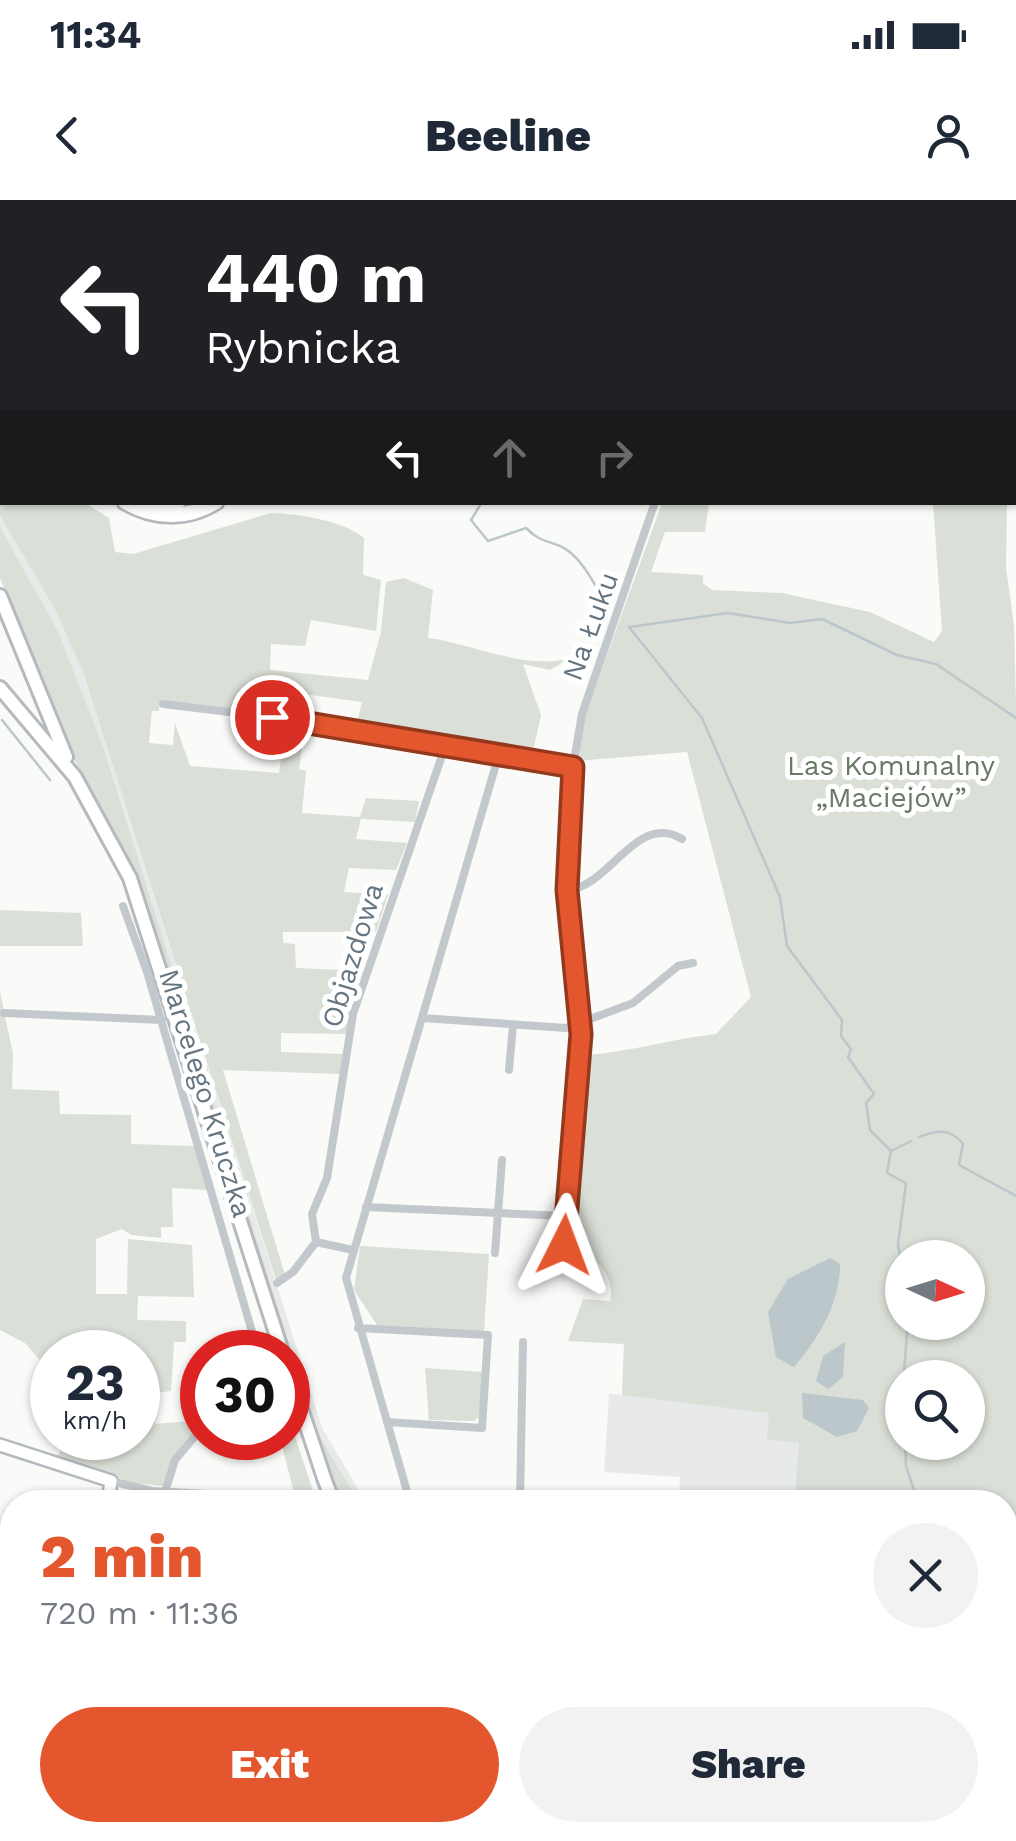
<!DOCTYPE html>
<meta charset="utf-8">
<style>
:root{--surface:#fff;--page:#f2f2f3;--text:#1f2937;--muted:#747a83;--accent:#e4572e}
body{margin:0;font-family:"Work Sans",sans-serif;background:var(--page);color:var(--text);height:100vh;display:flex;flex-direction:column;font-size:38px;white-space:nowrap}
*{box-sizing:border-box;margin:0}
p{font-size:32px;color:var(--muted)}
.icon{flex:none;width:55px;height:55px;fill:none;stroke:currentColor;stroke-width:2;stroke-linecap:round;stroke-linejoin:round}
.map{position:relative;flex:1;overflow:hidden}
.side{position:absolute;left:0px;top:1290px;width:1018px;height:352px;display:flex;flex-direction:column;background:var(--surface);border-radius:40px 40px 0 0;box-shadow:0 2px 8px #0004}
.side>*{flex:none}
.hud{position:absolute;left:0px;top:0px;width:1018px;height:305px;box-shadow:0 2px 8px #0004;background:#202124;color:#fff;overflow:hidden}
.needle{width:65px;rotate:94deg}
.fabs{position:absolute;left:885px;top:1040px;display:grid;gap:20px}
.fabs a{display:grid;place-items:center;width:100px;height:100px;border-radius:50%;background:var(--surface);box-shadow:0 2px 8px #0004;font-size:50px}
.speed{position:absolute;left:30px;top:1130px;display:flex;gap:20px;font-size:50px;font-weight:700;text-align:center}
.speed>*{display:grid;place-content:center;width:130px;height:130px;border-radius:50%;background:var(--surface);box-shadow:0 2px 8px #0004;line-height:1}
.speed small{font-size:25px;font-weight:400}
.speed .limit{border:15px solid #d22;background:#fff;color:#111}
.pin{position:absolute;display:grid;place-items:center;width:85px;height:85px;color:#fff;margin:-42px;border:5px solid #fff;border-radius:50%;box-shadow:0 2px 10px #0007}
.me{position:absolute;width:110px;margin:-55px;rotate:3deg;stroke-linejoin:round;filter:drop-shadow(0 0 8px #0008)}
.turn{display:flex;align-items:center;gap:35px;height:210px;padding:0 40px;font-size:45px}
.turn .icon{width:130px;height:130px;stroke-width:2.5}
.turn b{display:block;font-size:70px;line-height:85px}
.lanes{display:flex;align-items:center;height:95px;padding:0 40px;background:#0003;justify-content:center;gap:50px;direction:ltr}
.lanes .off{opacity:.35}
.round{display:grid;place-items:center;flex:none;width:105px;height:105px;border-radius:52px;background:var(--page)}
.overview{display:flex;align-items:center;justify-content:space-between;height:170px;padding:0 40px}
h1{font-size:60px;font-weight:800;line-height:75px;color:var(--accent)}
.button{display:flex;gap:20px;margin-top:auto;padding:20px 40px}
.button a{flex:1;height:115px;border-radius:60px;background:var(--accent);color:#fff;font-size:40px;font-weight:800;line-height:115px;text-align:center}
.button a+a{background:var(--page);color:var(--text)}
.status{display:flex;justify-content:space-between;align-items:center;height:70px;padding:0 50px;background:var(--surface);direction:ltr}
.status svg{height:28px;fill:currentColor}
header{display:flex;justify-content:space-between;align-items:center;height:130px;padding:0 40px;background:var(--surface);font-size:45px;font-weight:800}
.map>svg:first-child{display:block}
.built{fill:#e8e9e9}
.green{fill:#dadfd7;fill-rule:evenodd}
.water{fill:#bbc7cb}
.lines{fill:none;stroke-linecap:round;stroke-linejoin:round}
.stream{stroke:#bbc7cb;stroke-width:2.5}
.river{stroke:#bbc7cb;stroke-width:14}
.secondary-casing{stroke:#b3babf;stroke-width:16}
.primary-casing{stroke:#b5babe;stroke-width:18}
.highway-casing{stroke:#b4b9bd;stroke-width:19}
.street{stroke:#c3c8cc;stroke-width:8}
.secondary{stroke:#fff;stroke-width:11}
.primary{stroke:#fff;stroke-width:12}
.highway{stroke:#fff;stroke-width:14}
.primary-bridge-casing{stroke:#b5babe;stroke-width:18;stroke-linecap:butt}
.primary-bridge{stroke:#fff;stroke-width:12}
.route-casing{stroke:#94391e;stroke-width:25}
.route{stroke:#e4572e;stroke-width:18}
.labels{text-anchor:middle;stroke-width:10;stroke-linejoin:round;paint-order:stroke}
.street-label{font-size:28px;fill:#657683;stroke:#fff}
.park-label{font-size:28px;fill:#687a64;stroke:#fff}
</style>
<div class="status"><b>11:34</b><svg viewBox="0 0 49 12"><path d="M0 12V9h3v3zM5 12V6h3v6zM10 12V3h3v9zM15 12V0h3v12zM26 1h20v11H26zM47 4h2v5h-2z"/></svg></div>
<header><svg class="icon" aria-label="back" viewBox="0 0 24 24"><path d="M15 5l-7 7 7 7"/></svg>Beeline<svg class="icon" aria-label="person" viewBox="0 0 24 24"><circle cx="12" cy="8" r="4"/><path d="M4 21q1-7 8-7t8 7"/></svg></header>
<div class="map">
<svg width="1016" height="1641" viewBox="0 0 1016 1641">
<rect width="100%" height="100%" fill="#fafaf8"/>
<path class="built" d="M0,316L57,413L84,475L322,1228L359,1290L354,1294L316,1230L104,549L58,431L0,327Z
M609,1194L685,1199L769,1213L799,1243L794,1302H679L680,1277L604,1272Z
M0,1609L12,1611V1630H120L119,1641H0Z
M480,1630H725L724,1641H483Z"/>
<path class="green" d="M0,0L67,2H2L0,150Z
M220,0H392V2Z
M554,0H769V2H553Z
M0,245L2,302L85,303L109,318L115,352L133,354L271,313C299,314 342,320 364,338L363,375L381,380L376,431L311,420L305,446L271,444L270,470L368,480L381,432L386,382L404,378L433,390L428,438C474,444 521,469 568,459L550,470L523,464L541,515L532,556L356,526L362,502L297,493L294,517L160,501L159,511H152L149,543L173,545L175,523L190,566L279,573L286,525L305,527L299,569L306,571L302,613L360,617L366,598L419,601L415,622L361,619L356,639L407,643L396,670L349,668L344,692L388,695L376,732H283V743L295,744L296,768L365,771L347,834L281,833V852L344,854L340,874L223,870L285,1075L276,1080L84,475L57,413L0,316Z
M662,303H709L705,332H665L651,372L703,375V383L712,390L782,393L870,412L934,442L942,431L933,303H1007L1006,368L1014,426L1016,506V1382L1005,1376V1302H794L799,1243L767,1239L769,1213L622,1195L624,1144L568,1141L583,1099L610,1101C616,1077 595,1056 573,1044L588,855C633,851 672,839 716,834L751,797L687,552L576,561L583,521ZM902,1058H968V1122H902ZM902,1178H968V1242H902Z
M0,327L58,431L104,549L316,1230L354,1294L351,1296H337L133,669L66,544L0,378Z
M0,710L81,713L83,746H0Z
M0,792L13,854L12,889L59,891L60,914L131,915V944L194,946L210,990L172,988L173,1027H161V1038L131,1035L122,1029L96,1039V1094H127L128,1039L192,1045L194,1097L138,1096L137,1120L186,1121V1142H174L171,1191L154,1193L155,1224L202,1220L173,1260L163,1286L133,1283L57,1256L69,1238H138V1152H52V1174L25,1143L0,1130Z
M360,1046L489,1054L484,1132L377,1125L354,1090Z
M425,1168L483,1172L480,1216L474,1221L429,1220Z
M288,1215L314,1294L294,1293L280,1238H288Z
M1005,1396L1016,1400V1641H724L725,1630H1005Z
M0,1421L9,1422L3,1498L12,1499V1611L0,1609Z
M161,1630H229L228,1641H160Z"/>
<path class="water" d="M830,1058L840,1064C840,1103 819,1138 794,1167L776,1157L768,1112L788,1079Z
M845,1142L843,1177L828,1189L816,1181L823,1156Z
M802,1193L863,1200L869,1208L857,1231L837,1237L803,1218Z"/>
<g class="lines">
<path class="stream" d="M231,0L233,2
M373,0V2
M166,2V0
M931,2L932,0
M982,2L984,0
M1015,85H1016
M1,131H2
M482,302L471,320L488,341L526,328C539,341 545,340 560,346C582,355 598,391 609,410
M629,427L702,518L780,697L787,746L842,820L841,836L851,849L848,857L874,894L866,903L870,930L891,951
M630,427L728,413L790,423L822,419L897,455L936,464L1016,518
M2,520L50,580
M919,937C937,930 951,928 963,944L959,965L1016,996
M902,1068L898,1045L906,983L887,973L891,951L911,941
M902,1196L908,1122
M905,1242L906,1266L918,1302
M1005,1546L1016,1565"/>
<path class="river" d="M105,2L115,0
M0,66H2"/>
<defs>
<path id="secondary" d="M0,1245L111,1281L108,1302
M155,1641L156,1630"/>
<path id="primary" d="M0,396L66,557
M0,488L75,577L130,678L282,1152
M288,1169L324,1278
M444,1630L447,1641"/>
<path id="highway" d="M189,0V2
M202,0L203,2
M213,0L215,2
M1015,102H1016
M1015,120H1016
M0,161H2
M0,181L2,180
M0,216H2
M125,302C154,319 187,320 216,302
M156,302H178"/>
</defs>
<use href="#secondary" class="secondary-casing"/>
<use href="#primary" class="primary-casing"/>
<use href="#highway" class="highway-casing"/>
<path class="street" d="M959,2L961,0
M163,504L336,525L573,567
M567,690C609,688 637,611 682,639
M123,706L147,772L258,1152
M4,813L162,820
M422,818L566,828L633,803L678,766L693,763
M509,870L513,825
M366,1007L565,1016
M316,1042L312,1014L327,978L353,814L446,544
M316,1042L353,1050
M495,1053L502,960
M569,1056L563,1040L580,845L567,690L574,561L582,514L655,302
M277,1083L293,1072L316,1042
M358,1128L488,1135L482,1228L387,1222
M111,1281L152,1291L364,1302
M165,1292L175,1260L202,1228
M410,1302L346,1078L499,554
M520,1302L523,1142
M1005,1385L1016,1390
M264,1630L268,1641
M472,1630L475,1641"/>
<use href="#secondary" class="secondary"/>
<use href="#primary" class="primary"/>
<use href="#highway" class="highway"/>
<defs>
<path id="primary-bridge" d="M324,1278L333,1302"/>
</defs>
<use href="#primary-bridge" class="primary-bridge-casing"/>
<use href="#primary-bridge" class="primary-bridge"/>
</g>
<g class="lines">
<defs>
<path id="route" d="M272,517L573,567L567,690L581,834L564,1045"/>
</defs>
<use href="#route" class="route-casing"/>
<use href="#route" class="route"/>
</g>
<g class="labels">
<g class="street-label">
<text transform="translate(590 426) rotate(-70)" y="10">Na Łuku</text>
<text transform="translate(352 755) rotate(-73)" y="10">Objazdowa</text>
<text transform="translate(206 893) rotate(73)" y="10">Marcelego Kruczka</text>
</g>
<g class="park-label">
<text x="891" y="575">Las Komunalny<tspan x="891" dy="32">„Maciejów”</tspan></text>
</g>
</g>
</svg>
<div class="fabs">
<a><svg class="needle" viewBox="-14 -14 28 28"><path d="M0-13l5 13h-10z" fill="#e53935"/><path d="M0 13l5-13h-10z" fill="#747a83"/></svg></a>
<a><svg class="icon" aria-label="search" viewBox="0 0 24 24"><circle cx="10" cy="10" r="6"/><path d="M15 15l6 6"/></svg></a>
</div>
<div class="speed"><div>23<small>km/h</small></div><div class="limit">30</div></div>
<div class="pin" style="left:272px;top:517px;background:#d93025"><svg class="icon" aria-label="arrive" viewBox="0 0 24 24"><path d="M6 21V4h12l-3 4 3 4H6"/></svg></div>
<svg class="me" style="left:564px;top:1045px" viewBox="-20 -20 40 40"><path d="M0-17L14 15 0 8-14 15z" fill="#e4572e" stroke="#fff" stroke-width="4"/></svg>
<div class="hud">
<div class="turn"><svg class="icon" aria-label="left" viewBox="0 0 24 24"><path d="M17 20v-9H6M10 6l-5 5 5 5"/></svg><div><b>440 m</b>Rybnicka</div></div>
<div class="lanes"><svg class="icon" aria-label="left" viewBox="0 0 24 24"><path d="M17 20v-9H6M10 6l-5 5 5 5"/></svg><svg class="icon off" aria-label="ahead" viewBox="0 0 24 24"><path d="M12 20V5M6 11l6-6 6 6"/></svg><svg class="icon off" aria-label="right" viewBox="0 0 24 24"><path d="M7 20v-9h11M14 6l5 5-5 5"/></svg></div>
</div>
<section class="side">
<div class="overview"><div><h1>2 min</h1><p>720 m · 11:36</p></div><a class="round"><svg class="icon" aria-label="close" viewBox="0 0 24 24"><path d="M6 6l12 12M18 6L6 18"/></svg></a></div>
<div class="button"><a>Exit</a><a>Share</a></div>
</section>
</div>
